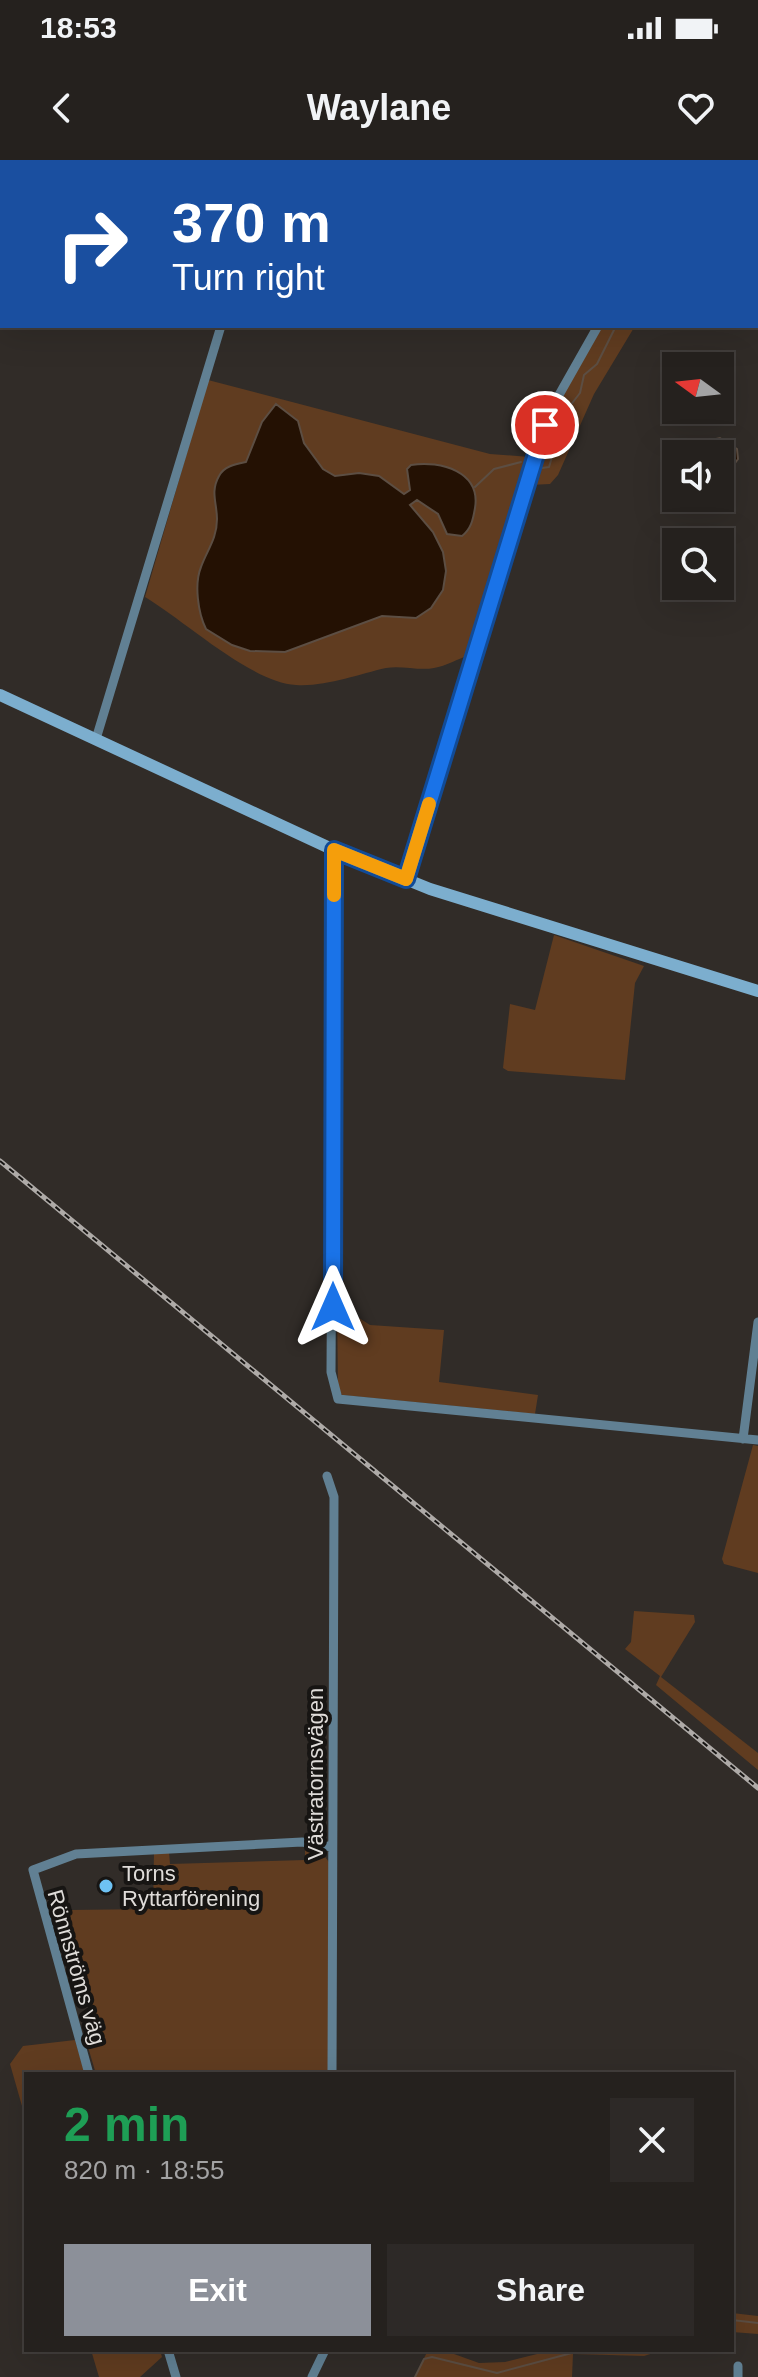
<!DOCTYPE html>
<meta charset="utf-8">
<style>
:root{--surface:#25211e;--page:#2d2927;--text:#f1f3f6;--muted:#a3a3a4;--line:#423e3c;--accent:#8c9099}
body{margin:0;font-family:Helvetica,sans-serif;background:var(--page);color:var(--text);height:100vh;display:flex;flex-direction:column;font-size:30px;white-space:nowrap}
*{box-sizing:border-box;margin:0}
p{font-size:26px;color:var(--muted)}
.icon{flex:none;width:44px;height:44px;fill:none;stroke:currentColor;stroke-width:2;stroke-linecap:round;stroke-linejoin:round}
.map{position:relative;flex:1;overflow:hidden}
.panel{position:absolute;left:24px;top:1912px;width:710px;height:280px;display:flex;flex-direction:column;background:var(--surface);border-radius:0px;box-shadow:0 8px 32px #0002,0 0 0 2px var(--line)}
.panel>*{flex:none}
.top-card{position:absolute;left:0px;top:0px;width:758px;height:168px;box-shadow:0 8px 32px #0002,0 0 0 2px var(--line);background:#1a4fa0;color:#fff;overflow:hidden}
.needle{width:52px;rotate:285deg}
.buttons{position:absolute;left:662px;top:192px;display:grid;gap:16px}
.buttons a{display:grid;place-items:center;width:72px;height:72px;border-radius:0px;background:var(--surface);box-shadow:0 8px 32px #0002,0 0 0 2px var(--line);font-size:40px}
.pin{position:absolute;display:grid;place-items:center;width:68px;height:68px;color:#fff;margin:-34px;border:4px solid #fff;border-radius:50%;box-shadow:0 2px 8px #0007}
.me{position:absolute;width:88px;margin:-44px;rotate:0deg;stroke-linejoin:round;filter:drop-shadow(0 0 6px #0008)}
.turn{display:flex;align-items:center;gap:28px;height:168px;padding:0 40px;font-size:36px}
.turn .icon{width:104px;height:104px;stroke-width:2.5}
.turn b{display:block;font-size:56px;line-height:68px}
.round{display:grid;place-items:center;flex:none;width:84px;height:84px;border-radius:0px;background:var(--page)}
.head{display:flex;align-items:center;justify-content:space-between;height:136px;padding:0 40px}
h1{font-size:48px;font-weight:800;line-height:60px;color:#1e9e55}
.cta{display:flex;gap:16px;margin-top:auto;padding:16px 40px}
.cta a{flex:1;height:92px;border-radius:0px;background:var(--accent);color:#fff;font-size:32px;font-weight:800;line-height:92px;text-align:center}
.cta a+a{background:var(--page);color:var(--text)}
.status{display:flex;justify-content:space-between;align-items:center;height:56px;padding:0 40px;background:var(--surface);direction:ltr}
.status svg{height:22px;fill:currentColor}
header{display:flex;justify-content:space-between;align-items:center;height:104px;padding:0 40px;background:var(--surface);font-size:36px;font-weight:800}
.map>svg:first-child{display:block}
.green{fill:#603c20}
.water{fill:#241103;stroke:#5c4e43;stroke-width:2}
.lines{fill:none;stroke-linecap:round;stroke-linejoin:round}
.stream{stroke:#5c4e43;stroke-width:2}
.street{stroke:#618093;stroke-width:9}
.secondary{stroke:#7caece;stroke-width:12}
.rail-casing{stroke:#aeaaa7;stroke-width:5}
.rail{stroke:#171513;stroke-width:2;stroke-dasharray:6;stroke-linecap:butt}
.route-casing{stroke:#114b97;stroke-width:20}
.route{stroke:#1a73e8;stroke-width:14}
.slow{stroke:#f59e0b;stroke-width:14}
.poi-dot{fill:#6ec2f3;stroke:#171513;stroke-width:3}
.labels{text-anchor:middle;stroke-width:8;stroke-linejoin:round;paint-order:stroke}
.street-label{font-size:22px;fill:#dfdcd9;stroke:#171513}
.poi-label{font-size:22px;fill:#dfdcd9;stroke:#171513;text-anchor:start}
</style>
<div class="status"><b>18:53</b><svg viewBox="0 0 49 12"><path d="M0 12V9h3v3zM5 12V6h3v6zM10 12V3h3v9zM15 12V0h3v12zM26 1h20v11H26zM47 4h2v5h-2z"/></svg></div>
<header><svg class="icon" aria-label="back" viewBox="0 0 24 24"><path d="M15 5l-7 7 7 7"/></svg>Waylane<svg class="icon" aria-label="heart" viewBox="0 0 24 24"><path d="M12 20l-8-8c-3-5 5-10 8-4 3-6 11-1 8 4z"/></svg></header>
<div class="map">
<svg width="758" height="2217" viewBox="0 0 758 2217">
<rect width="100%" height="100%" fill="#312c28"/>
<path class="green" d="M601,166H635L594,234L558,315L550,324L530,325L527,324L556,247Z
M208,220L490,294L530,297L469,495C458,499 446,506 434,508C419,511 401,505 386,508C359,514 325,527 296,525C252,523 185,461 145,437Z
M554,775L644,806L635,823L625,920L508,911L503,908L510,844L535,850Z
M337,1144L370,1165L444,1170L439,1222L538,1235L535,1254L342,1235L338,1228Z
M753,1285L758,1286V1413L724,1404L722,1399Z
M634,1451L694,1455L695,1462L661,1517L758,1593V1610L656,1525L660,1516L625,1489L631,1482Z
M305,1687H317L329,1702V1914H96L85,1877L98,1875V1870L67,1766L70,1750L153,1749L154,1693L169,1692L170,1704L305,1700Z
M75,1880L85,1914H26V1960L10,1904L23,1886Z
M732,2153L758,2156V2174L732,2172Z
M91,2190H160L162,2197L140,2217H99Z
M428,2190H443L479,2203L505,2202L553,2190H663L644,2196L573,2194L572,2217H415Z"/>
<path class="water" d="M276,244L298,261L304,283L323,309L335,316L359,313L379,316L404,334L410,330L407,309L411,305C441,300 481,312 475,348C473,360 471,369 462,376L447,374L438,354L417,340L410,345L433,372L443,392L446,411L443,430L431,448L416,458L382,456L285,492L250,491L232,485L206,469C198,453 194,424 201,407C207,390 217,379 217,359C217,343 210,332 219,316C224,306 236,304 246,302L262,262Z
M720,278L737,289L738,299L729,311L720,308V294H705L711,280Z"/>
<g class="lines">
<path class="stream" d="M542,308L549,307L566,251L580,233L584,215L597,204L616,166
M475,327L494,309L521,302
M732,2160L758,2163
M415,2217L424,2199L432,2197L497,2213L583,2190"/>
<path class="street" d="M270,2L271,0
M710,2L711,0
M96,579L221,166
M334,690L331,1212L338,1239L758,1280
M406,719L534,294L555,242L598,166
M743,1279L758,1162
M327,1316L334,1337L332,1914
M89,1914L33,1710L76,1694L302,1682L332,1687
M168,2190L176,2217
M312,2217L325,2190
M738,2217V2206"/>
<path class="secondary" d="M0,535L334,690L430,729L758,831"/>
<defs>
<path id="rail" d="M0,1001L758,1628"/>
</defs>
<use href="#rail" class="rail-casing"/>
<use href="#rail" class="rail"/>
</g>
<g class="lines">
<defs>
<path id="route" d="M333,1147L334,690L406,719L545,265"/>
</defs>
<use href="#route" class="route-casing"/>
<use href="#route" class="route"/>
<path class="slow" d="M334,735V690L406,719L429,644"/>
</g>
<circle class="poi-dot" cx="106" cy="1726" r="8"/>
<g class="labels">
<g class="street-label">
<text transform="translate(315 1614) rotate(-90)" y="8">Västratornsvägen</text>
<text transform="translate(77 1807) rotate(74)" y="8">Rönnströms väg</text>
</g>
<g class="poi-label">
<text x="122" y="1721">Torns<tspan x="122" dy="25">Ryttarförening</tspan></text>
</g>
</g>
</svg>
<div class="buttons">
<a><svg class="needle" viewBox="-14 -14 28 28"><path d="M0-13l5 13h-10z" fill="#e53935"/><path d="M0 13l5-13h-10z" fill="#a3a3a4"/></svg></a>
<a><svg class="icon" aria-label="sound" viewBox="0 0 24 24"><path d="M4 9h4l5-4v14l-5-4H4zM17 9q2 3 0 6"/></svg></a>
<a><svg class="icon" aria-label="search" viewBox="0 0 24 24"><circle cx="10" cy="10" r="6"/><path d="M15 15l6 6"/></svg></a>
</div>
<div class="pin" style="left:545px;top:265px;background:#d93025"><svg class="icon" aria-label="arrive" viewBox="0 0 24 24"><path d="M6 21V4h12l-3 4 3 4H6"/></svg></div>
<svg class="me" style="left:333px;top:1147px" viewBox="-20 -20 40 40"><path d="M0-17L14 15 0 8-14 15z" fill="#1a73e8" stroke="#fff" stroke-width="4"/></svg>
<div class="top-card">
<div class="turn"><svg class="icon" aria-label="right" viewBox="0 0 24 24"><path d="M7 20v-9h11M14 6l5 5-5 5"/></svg><div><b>370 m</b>Turn right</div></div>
</div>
<section class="panel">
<div class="head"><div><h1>2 min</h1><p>820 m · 18:55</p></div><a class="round"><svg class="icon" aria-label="close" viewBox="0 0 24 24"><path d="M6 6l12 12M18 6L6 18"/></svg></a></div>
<div class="cta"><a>Exit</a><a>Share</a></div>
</section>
</div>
